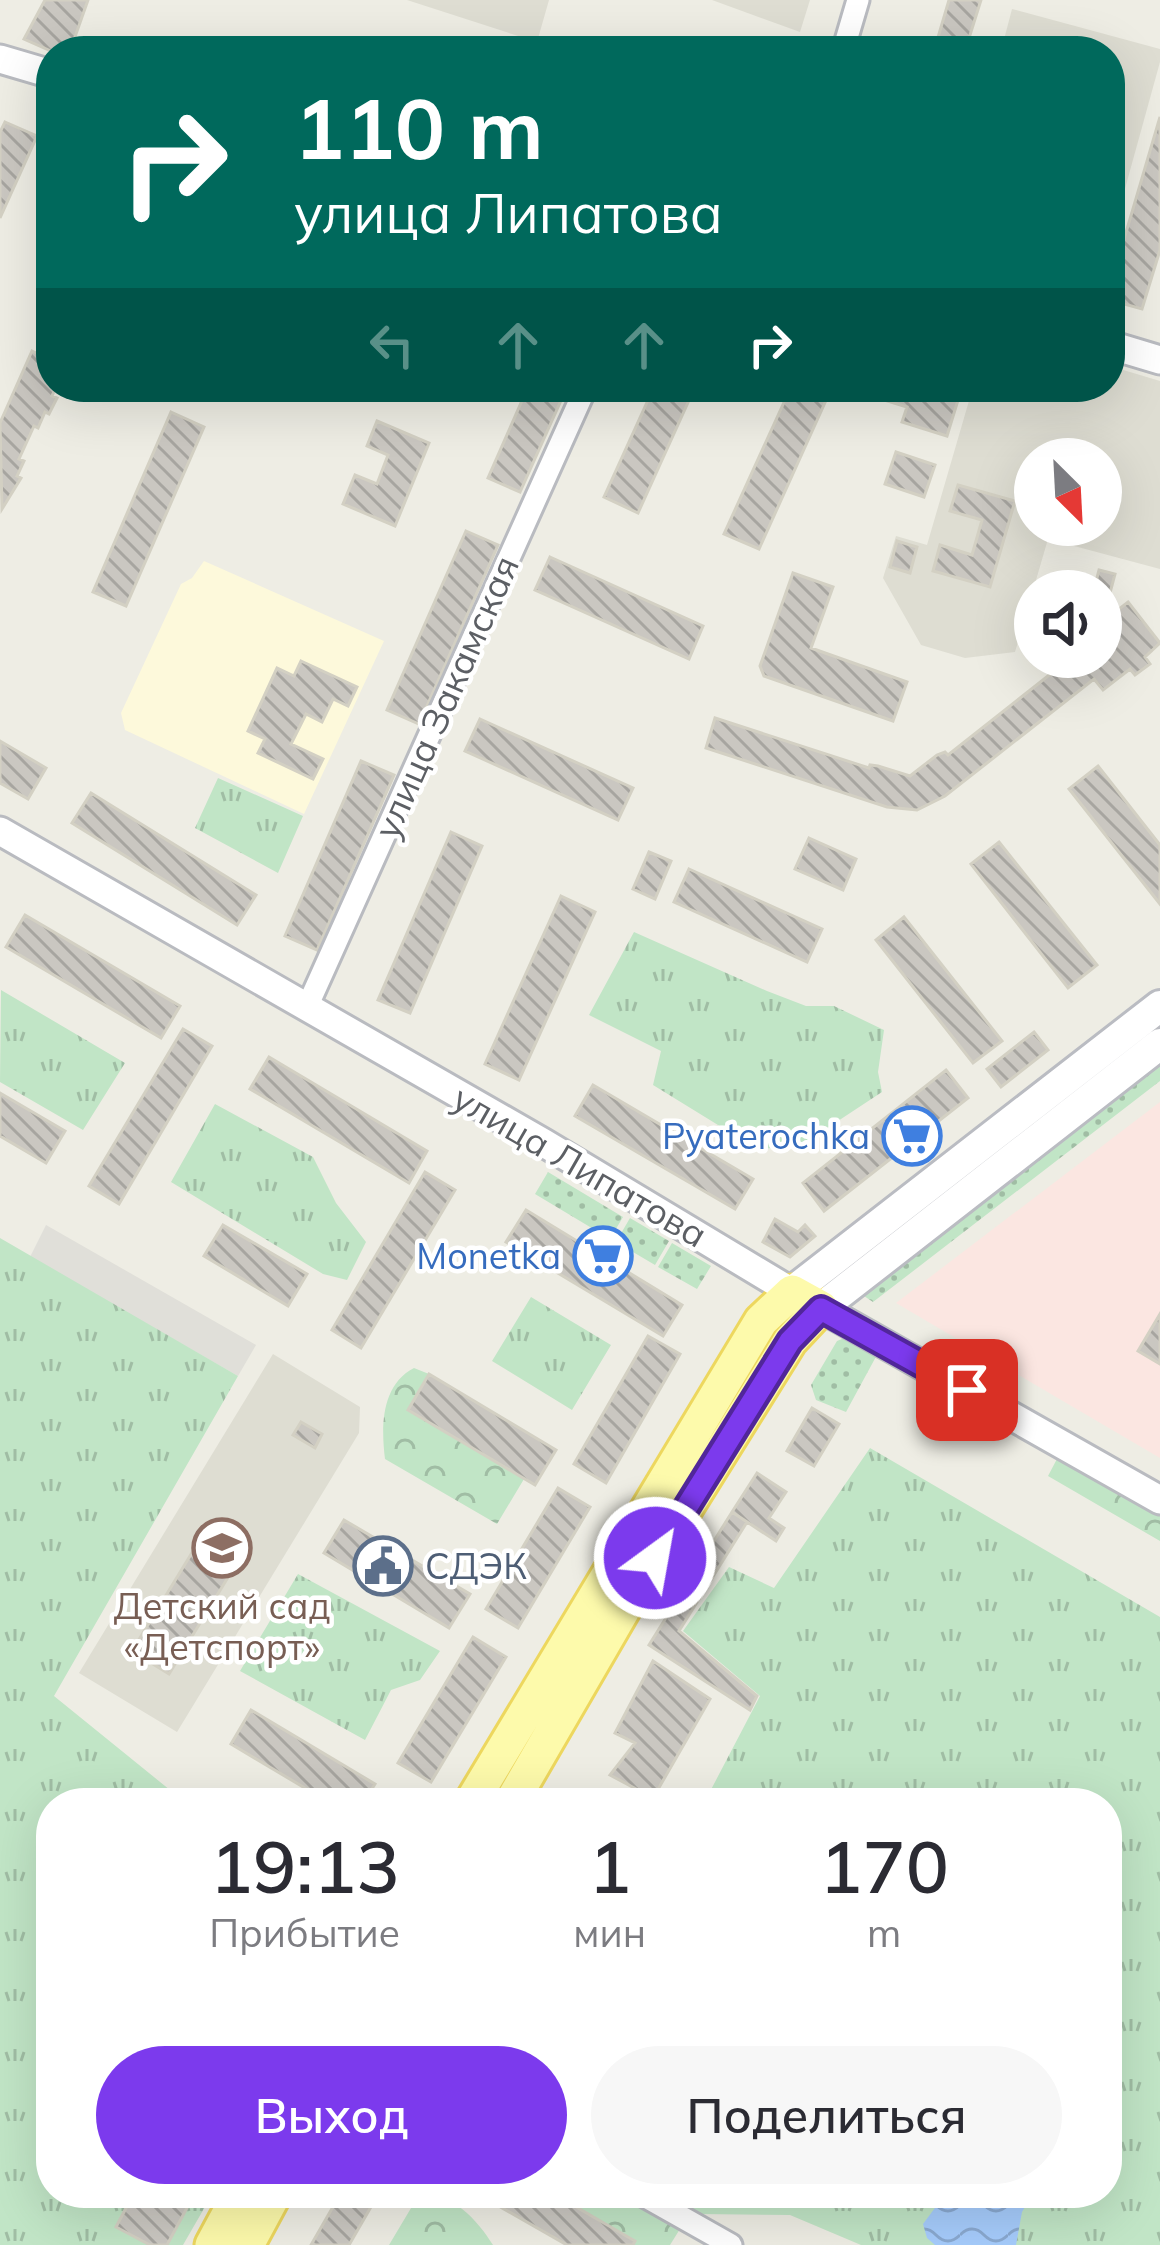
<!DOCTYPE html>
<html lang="ru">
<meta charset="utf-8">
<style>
:root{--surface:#fff;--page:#f7f7f7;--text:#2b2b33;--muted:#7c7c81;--accent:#7c3aed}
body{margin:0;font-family:Mulish,sans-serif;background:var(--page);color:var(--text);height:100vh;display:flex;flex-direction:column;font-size:45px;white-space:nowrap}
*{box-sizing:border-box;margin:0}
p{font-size:39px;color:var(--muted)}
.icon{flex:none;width:66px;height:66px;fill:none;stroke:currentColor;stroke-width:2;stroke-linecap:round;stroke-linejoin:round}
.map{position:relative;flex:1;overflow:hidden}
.drawer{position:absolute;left:36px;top:1788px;width:1086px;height:420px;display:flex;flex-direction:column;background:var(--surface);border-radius:48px;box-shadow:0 12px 48px #0002}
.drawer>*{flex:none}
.hud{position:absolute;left:36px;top:36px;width:1089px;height:366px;border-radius:48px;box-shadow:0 12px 48px #0002;background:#00695c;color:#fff;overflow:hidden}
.needle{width:78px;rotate:156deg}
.tools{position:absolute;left:1014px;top:438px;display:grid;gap:24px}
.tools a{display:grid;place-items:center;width:108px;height:108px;border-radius:50%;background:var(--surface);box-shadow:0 12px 48px #0002;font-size:60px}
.pin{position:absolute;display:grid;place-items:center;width:102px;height:102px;color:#fff;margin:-51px;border-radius:24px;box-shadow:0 6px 18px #0006}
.me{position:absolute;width:132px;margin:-66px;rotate:32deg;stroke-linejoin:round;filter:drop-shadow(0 0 9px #0008)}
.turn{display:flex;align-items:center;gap:42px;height:252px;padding:0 60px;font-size:54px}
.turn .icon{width:156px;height:156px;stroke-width:2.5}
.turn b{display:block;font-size:84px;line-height:102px}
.lanes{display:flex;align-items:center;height:114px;padding:0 60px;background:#0003;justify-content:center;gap:60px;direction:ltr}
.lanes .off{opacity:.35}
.eta{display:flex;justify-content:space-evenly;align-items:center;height:204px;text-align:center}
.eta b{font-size:72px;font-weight:600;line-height:84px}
.button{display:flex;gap:24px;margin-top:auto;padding:24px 60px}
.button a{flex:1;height:138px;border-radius:72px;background:var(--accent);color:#fff;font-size:48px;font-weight:600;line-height:138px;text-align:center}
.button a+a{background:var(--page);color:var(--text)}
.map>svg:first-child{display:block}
.commercial{fill:#fdf9db}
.industrial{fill:#e0dfd9}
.education{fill:#deddd2;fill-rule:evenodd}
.medical{fill:#fbe6e1}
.grass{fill:url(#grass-dots)}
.forest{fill:url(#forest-crowns)}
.park{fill:url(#park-tufts)}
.water{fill:url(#water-waves)}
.building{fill:url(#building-back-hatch);stroke:#d3d0c3;stroke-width:3}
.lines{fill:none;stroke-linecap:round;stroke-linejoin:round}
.minor-casing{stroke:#b9bbc0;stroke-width:27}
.tertiary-casing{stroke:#b9bbc0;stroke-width:33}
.secondary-casing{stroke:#babcc2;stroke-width:36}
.primary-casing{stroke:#edd75e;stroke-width:39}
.minor{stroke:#fff;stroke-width:21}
.tertiary{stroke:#fff;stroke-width:27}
.secondary{stroke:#fff;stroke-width:30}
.primary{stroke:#fdfaab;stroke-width:33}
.route-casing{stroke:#51269a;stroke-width:30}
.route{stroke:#7c3aed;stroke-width:21}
.labels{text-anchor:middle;stroke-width:9;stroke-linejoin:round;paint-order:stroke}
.street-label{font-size:36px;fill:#5c5f64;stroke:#fff}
.shop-label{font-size:36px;fill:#366cbe;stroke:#fff;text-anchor:end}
.service-label{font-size:36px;fill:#4e5e75;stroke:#fff;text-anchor:start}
.education-label{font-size:36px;fill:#785e54;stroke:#fff}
</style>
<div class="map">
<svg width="1160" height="2245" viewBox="0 0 1160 2245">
<defs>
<pattern id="grass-dots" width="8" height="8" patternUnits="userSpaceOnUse" patternTransform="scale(3)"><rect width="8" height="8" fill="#c1e5c6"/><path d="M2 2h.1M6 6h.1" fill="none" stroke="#a0bda4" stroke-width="1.8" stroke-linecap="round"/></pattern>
<pattern id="forest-crowns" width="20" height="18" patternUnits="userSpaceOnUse" patternTransform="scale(3)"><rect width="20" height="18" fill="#c1e5c6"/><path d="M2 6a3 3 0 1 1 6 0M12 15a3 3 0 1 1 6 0" fill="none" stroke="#a0bda4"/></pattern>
<pattern id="park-tufts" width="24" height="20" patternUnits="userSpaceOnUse" patternTransform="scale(3)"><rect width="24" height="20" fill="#c1e5c6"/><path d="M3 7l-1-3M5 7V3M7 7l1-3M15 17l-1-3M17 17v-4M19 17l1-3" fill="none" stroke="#a0bda4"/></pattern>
<pattern id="water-waves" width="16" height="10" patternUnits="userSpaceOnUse" patternTransform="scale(3)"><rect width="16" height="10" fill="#a6ccfc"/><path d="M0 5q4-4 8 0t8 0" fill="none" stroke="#8aa9d0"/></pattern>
<pattern id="building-back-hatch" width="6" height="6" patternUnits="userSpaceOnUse" patternTransform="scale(3)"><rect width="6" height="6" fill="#cac7c1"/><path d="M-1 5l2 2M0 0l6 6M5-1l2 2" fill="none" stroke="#a7a5a0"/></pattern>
</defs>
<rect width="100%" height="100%" fill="#eeede4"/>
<path class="commercial" d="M204,561L384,641L304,814L125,730L121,713L181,584L192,578Z"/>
<path class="industrial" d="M46,1225L256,1345L238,1376L30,1257Z"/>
<path class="education" d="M407,0H549L537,42Z
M712,0H810L800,32Z
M1012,9L1160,49V62L1110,243V51H1001Z
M1110,366L1160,381V569L1048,539L1015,652L965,658L921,645L883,578L896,536L927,545L973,387H1110ZM1035,459H1101V525H1035Z
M273,1354L360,1407L359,1433L177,1732L79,1673Z"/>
<path class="medical" d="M1160,1102V1458L896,1303Z"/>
<path class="grass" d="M1160,1060V1081L873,1302L861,1294Z
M548,1172L623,1217L610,1239L535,1194Z
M630,1218L669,1241L655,1265L616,1242Z
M672,1243L711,1266L697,1289L658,1267Z
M849,1336L878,1353L846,1412L816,1400L811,1385L837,1341Z"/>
<path class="forest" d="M414,1368L429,1374L409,1410L524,1479L497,1524L385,1459C381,1427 381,1385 414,1368Z
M1058,1457L1160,1516V1541L1048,1476Z
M420,2193C452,2193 477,2219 493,2245H389Z
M552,2193H619L680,2229L670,2245H633L635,2240Z
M661,2193H936L897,2245H861L790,2215L699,2214Z"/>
<path class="park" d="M218,778L303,816L278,873L195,828Z
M634,932L767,991L806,1006H834L884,1030L878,1072L882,1092L800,1146L757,1149L653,1085L661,1051L589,1015Z
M1,990L125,1063L83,1130L0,1082Z
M215,1104L313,1157L336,1203L366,1242L347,1280L323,1274L171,1182Z
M0,1238L238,1376L54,1696L186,1803H51V2193H213L183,2245H0Z
M531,1297L611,1345L572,1410L492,1361Z
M870,1448L1160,1617V2245H865L774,2193H1107V1803H704L760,1696L683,1631L729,1567L774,1588Z
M298,1574L440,1651L420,1680L391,1690L365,1740L240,1671Z"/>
<path class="water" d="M946,2193H1033L1022,2212L1016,2245H935L927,2238L923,2224Z"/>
<path class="building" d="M45,0H88L70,51H51L24,39Z
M949,0H981L965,51H934Z
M892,40L923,48L922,51H889Z
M1160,117V250L1142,309L1110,300V287Z
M5,122L37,136L0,218V132Z
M32,351L51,360V387H56L52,396L57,398L49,414L45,412L38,428L34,426L19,459L24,461L17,476L21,478L2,509L0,423Z
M528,387H567L520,492L488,478Z
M654,387H695L638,513L604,497Z
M791,387H832L759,549L724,534Z
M886,387H962L947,436L902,422L907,407L884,400Z
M171,412L204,427L126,606L93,592Z
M377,421L429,443L395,526L343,504L355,475L377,484L388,455L367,446Z
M896,452L935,465L924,497L885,484Z
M958,485L1015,501L990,587L933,571L940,545L972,555L982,520L950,511Z
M466,531L498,545L419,724L387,710Z
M897,541L917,547L910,573L890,567Z
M550,557L703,626L689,659L535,590Z
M1099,570L1115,574L1110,593L1094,589Z
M793,573L833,587L811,648L907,682L893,721L764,676L760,666Z
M1128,602L1160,643L1145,657L1150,664L1135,675L1130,669L1103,690L1094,679L945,796L917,810L887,807L706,748L715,718L869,768L870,765L878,766L910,776L937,755L945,752L948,755L1072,657H1101V623Z
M301,661L357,687L348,706L333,699L322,722L306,714L291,744L323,759L313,779L258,753L265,739L248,731L277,668L294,676Z
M480,719L633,788L618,820L465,751Z
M0,741L46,768L28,799L0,783Z
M361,761L394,775L317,950L285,936Z
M1098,766L1160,845V904L1069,789Z
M91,793L256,895L237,925L72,823Z
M451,832L482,846L410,1013L378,1000Z
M809,838L856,859L843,890L795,869Z
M999,842L1097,965L1068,988L971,864Z
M649,852L671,861L655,899L633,889Z
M689,869L822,929L807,962L674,902Z
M561,896L595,912L519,1080L485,1064Z
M25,915L180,1006L161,1038L6,947Z
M904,917L1002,1041L973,1063L876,940Z
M183,1029L212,1046L119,1204L89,1186Z
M1034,1032L1048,1050L1001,1087L987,1069Z
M269,1057L427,1151L409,1183L250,1089Z
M946,1070L968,1098L824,1211L803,1183Z
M593,1085L753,1179L735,1209L575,1116Z
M0,1093L65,1131L46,1163L0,1136Z
M425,1172L455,1190L361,1348L332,1330Z
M526,1210L682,1305L663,1336L506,1242Z
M775,1219L798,1232L805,1225L815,1236L790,1257L763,1242Z
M223,1225L307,1274L288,1306L204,1256Z
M1160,1314V1364L1138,1351Z
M648,1336L680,1354L606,1483L574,1464Z
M429,1374L556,1450L535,1485L408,1410Z
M812,1408L839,1424L814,1466L787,1451Z
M301,1422L322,1434L315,1448L293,1435Z
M757,1473L786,1492L769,1518L784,1528L776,1541L732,1512Z
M558,1488L590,1507L518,1628L486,1609Z
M732,1512L747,1522L679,1631L757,1696L750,1710L649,1645Z
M344,1520L470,1594L449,1628L324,1553Z
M204,1533L241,1556L169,1674L132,1651Z
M473,1637L506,1657L431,1782L398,1763Z
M653,1661L710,1699L653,1798L610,1775L635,1743L615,1733Z
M251,1710L375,1784L363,1803H330L231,1744Z
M134,2193H195L167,2245H150L116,2227Z
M341,2193H379L349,2245H311Z
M476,2193H552L635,2241L633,2245H567Z"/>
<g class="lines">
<defs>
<path id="minor" d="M843,51L858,0
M307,1007L586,387
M639,2193L731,2245"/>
<path id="tertiary" d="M0,59L51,74
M1110,345L1160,360
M0,831L544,1143L792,1292
M821,1308L1160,1500"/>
<path id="secondary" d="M792,1292L1160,1006
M821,1308L1160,1044"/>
<path id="primary" d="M471,1803L761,1321L792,1292L821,1308L790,1341L634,1591L511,1803
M212,2245L240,2193
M247,2245L275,2193"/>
</defs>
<use href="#minor" class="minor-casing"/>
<use href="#tertiary" class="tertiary-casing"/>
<use href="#secondary" class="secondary-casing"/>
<use href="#primary" class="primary-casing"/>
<use href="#minor" class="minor"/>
<use href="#tertiary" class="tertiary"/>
<use href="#secondary" class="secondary"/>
<use href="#primary" class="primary"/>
</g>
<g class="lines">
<defs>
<path id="route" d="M655,1558L790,1341L821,1309L967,1390"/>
</defs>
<use href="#route" class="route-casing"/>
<use href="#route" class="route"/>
</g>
<defs>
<symbol id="supermarket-ring" viewBox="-11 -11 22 22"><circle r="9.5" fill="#fff" stroke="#3f7fe0" stroke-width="1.5"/><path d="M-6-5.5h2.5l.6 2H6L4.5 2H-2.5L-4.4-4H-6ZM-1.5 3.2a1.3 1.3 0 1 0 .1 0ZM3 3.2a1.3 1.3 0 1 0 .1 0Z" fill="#3f7fe0"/></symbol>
<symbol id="school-ring" viewBox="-11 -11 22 22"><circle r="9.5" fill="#fff" stroke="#8d6e63" stroke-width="1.5"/><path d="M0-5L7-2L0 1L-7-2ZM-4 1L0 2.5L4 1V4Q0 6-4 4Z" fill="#8d6e63"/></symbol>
<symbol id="civic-ring" viewBox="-11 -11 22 22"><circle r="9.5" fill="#fff" stroke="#5c6f8a" stroke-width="1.5"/><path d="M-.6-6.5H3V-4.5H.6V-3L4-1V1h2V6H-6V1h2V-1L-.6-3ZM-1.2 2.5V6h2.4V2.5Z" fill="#5c6f8a"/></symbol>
</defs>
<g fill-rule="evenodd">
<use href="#supermarket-ring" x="879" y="1103" width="66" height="66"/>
<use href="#supermarket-ring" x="570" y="1223" width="66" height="66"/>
<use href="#school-ring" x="189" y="1515" width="66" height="66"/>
<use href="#civic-ring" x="350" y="1533" width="66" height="66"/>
</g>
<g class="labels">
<g class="street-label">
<text transform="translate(446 697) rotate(-66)" y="13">улица Закамская</text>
<text transform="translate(580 1166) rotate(30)" y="13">улица Липатова</text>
</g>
<g class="shop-label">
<text x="870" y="1149">Pyaterochka</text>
<text x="561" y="1269">Monetka</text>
</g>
<g class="service-label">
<text x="425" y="1579">СДЭК</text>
</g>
<g class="education-label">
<text x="222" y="1619">Детский сад<tspan x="222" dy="41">«Детспорт»</tspan></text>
</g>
</g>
</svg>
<div class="tools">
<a><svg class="needle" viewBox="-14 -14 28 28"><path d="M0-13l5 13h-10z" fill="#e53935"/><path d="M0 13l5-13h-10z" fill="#7c7c81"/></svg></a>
<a><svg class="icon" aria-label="sound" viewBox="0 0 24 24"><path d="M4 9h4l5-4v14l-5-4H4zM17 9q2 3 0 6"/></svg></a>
</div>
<div class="pin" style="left:967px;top:1390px;background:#d93025"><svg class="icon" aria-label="arrive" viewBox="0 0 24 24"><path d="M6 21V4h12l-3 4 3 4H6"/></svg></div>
<svg class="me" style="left:655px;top:1558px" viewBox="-20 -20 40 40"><circle r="17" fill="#7c3aed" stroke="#fff" stroke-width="3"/><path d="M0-11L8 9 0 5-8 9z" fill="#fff"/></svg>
<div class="hud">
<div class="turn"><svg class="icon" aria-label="right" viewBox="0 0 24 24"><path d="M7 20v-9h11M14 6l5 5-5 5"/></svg><div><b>110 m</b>улица Липатова</div></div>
<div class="lanes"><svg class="icon off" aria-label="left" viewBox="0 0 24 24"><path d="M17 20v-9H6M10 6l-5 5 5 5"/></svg><svg class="icon off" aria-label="ahead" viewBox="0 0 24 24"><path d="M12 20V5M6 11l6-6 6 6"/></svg><svg class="icon off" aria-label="ahead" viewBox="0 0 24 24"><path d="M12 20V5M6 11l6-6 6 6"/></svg><svg class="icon" aria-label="right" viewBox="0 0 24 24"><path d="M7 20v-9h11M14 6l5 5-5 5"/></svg></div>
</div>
<section class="drawer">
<div class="eta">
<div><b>19:13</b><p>Прибытие</p></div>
<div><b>1</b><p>мин</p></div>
<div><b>170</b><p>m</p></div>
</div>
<div class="button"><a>Выход</a><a>Поделиться</a></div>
</section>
</div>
